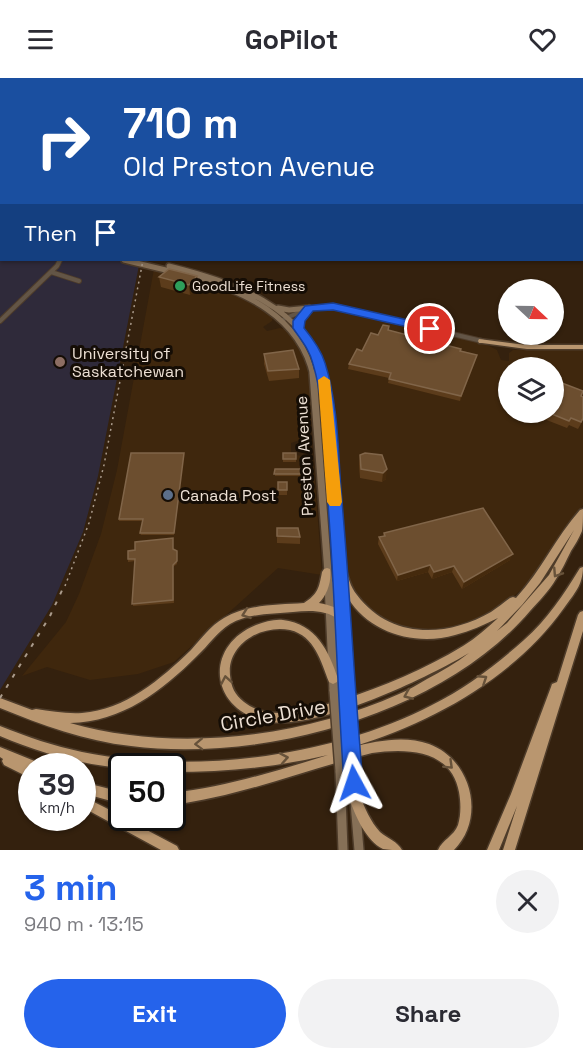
<!DOCTYPE html>
<meta charset="utf-8">
<style>
:root{--surface:#fff;--page:#f2f2f3;--text:#2b2b33;--muted:#7c7c81;--accent:#2563eb}
body{margin:0;font-family:"Space Grotesk",sans-serif;background:var(--page);color:var(--text);height:100vh;display:flex;flex-direction:column;font-size:22px;white-space:nowrap}
*{box-sizing:border-box;margin:0}
p{font-size:20px;color:var(--muted)}
.icon{flex:none;width:33px;height:33px;fill:none;stroke:currentColor;stroke-width:2;stroke-linecap:round;stroke-linejoin:round}
.map{position:relative;height:772px;overflow:hidden}
.drawer{display:flex;flex-direction:column;background:var(--surface);flex:1}
.drawer>*{flex:none}
.banner{position:absolute;left:0px;top:0px;width:584px;height:183px;box-shadow:0 2px 4px #0004;background:#1a4fa0;color:#fff;overflow:hidden}
.needle{width:39px;rotate:112deg}
.controls{position:absolute;left:498px;top:201px;display:grid;gap:12px}
.controls a{display:grid;place-items:center;width:66px;height:66px;border-radius:50%;background:var(--surface);box-shadow:0 2px 4px #0004;font-size:30px}
.speed{position:absolute;left:18px;top:675px;display:flex;gap:12px;font-size:30px;font-weight:700;text-align:center}
.speed>*{display:grid;place-content:center;width:78px;height:78px;border-radius:50%;background:var(--surface);box-shadow:0 2px 4px #0004;line-height:1}
.speed small{font-size:15px;font-weight:400}
.speed .limit{border:3px solid #111;border-radius:9px;background:#fff;color:#111}
.pin{position:absolute;display:grid;place-items:center;width:51px;height:51px;color:#fff;margin:-26px;border:3px solid #fff;border-radius:50%;box-shadow:0 2px 6px #0007}
.me{position:absolute;width:66px;margin:-33px;rotate:355deg;stroke-linejoin:round;filter:drop-shadow(0 0 4px #0008)}
.turn{display:flex;align-items:center;gap:21px;height:126px;padding:0 24px;font-size:27px}
.turn .icon{width:78px;height:78px;stroke-width:2.5}
.turn b{display:block;font-size:42px;line-height:51px}
.then{display:flex;align-items:center;height:57px;padding:0 24px;background:#0003;gap:12px;font-size:22px}
.round{display:grid;place-items:center;flex:none;width:63px;height:63px;border-radius:32px;background:var(--page)}
.overview{display:flex;align-items:center;justify-content:space-between;height:102px;padding:0 24px}
h1{font-size:36px;font-weight:700;line-height:45px;color:var(--accent)}
.primary-button{display:flex;gap:12px;margin-top:auto;padding:12px 24px}
.primary-button a{flex:1;height:69px;border-radius:36px;background:var(--accent);color:#fff;font-size:24px;font-weight:700;line-height:69px;text-align:center}
.primary-button a+a{background:var(--page);color:var(--text)}
header{display:flex;justify-content:space-between;align-items:center;height:78px;padding:0 24px;background:var(--surface);font-size:27px;font-weight:700}
.map>svg:first-child{display:block}
.built{fill:#3f270d;fill-rule:evenodd}
.education{fill:#2f2a3a}
.lines{fill:none;stroke-linecap:round;stroke-linejoin:round}
.minor-far1-casing{stroke:#4e3c2a;stroke-width:5}
.minor-casing{stroke:#4e3c2a;stroke-width:6}
.secondary-far2-casing{stroke:#4e3c2a;stroke-width:8}
.secondary-far1-casing{stroke:#4e3c2a;stroke-width:10}
.secondary-casing{stroke:#4e3c2a;stroke-width:12}
.motorway-casing{stroke:#4e3c2a;stroke-width:3}
.minor-far1{stroke:#635546;stroke-width:3}
.minor{stroke:#635546;stroke-width:4}
.secondary-far2{stroke:#867057;stroke-width:5}
.secondary-far1{stroke:#867057;stroke-width:7}
.secondary{stroke:#867057;stroke-width:9}
.motorway{fill:#b9966f;fill-rule:evenodd}
.rail-far1{stroke:#aa9b8c;stroke-width:1.5;stroke-dasharray:2 4;stroke-linecap:butt}
.rail{stroke:#aa9b8c;stroke-width:2;stroke-dasharray:4 8;stroke-linecap:butt}
.secondary-bridge-casing{stroke:#4e3c2a;stroke-width:12;stroke-linecap:butt}
.secondary-bridge{stroke:#867057;stroke-width:9}
.wall{fill:#5c3c1b}
.shaded-wall{fill:#452a0d}
.building{fill:#6c4e2f;stroke:#806549;stroke-width:1.5}
.oneway{stroke:#67523a}
.route{fill:#2563eb;stroke:#184099;stroke-width:1.5}
.slow{fill:#f59e0b}
.leisure-dot{fill:#2e9e5b;stroke:#150d05;stroke-width:2}
.education-dot{fill:#8d6e63;stroke:#150d05;stroke-width:2}
.service-dot{fill:#5c6f8a;stroke:#150d05;stroke-width:2}
.labels{text-anchor:middle;stroke-width:6;stroke-linejoin:round;paint-order:stroke}
.far-poi-label{font-size:14px;fill:#ede0d4;stroke:#150d05;text-anchor:start}
.poi-label{font-size:16px;fill:#ede0d4;stroke:#150d05;text-anchor:start}
.street-label{font-size:16px;fill:#ede0d4;stroke:#150d05}
.near-street-label{font-size:20px;fill:#ede0d4;stroke:#150d05}
</style>
<header><svg class="icon" aria-label="menu" viewBox="0 0 24 24"><path d="M4 6h16M4 12h16M4 18h16"/></svg>GoPilot<svg class="icon" aria-label="heart" viewBox="0 0 24 24"><path d="M12 20l-8-8c-3-5 5-10 8-4 3-6 11-1 8 4z"/></svg></header>
<div class="map">
<svg width="583" height="772" viewBox="0 0 583 772">
<rect width="100%" height="100%" fill="#34210e"/>
<path class="built" d="M154,191L197,201L247,220L273,239L272,243L263,249L267,253L280,250L288,252L308,281L312,308L311,353L306,360L291,365V376L307,379L314,390L322,497L278,490L174,584L138,596L90,602L47,589L22,598L66,544L79,516L101,456L117,392Z
M321,231L349,233L487,267L497,272L501,282L509,283V275L513,272L583,270V427L568,454L534,500L505,526L471,546L428,556L385,545L355,519L344,486L336,330L325,291L301,248V243L305,236ZM508,290H554V334H508Z"/>
<path class="education" d="M0,0H180L2,2V182H140L98,398L83,454L52,527L0,612Z"/>
<g class="lines">
<defs>
<path id="minor-far1" d="M0,0L3,2
M123,0L126,2
M96,2L115,0
M0,10L2,12"/>
<path id="minor" d="M51,194L79,203
M284,241L309,230L338,229L482,263
M0,243L57,188L60,182"/>
<path id="secondary-far2" d="M124,182L174,194
M169,188C231,204 306,227 323,298
M190,198C244,213 300,238 313,298
M278,230L289,232L309,230
M299,251L300,240L309,230"/>
<path id="secondary-far1" d="M313,296L329,508
M323,296L330,337L340,508"/>
<path id="secondary" d="M329,506L334,613
M340,506L345,610
M352,689L359,772
M340,693L343,772"/>
<path id="motorway" d="M479,261L527,267H583V271H527L482,265H479L478,263Z
M583,431C583,438 583,447 582,453C579,460 575,467 571,473C566,483 562,492 556,501C549,513 539,523 530,533C442,636 263,685 131,668C85,663 42,647 0,630V620L32,632L36,631C51,633 66,636 82,635C125,632 161,601 191,572C201,561 210,548 224,540C248,526 277,527 304,525C318,516 319,510 322,494L324,491L327,490L330,491C332,503 327,517 319,525C329,527 341,530 347,538L345,541L342,542C336,540 331,536 325,535C314,532 304,533 293,534C272,536 249,535 230,546C217,554 208,568 197,578C162,613 122,644 70,645C175,675 300,660 399,616C409,612 418,606 427,601C442,593 456,585 469,575C425,601 315,654 265,643C209,631 204,568 256,547C265,544 274,541 283,542C316,546 329,573 338,601L337,604L333,606L329,604C321,584 315,558 290,552C262,546 227,566 230,597C231,609 235,617 244,624C254,632 267,635 279,635C300,635 321,628 341,622C383,609 425,591 463,568C476,560 487,550 498,540C484,547 470,553 455,557C417,568 370,556 348,520C342,511 339,500 336,490L338,487L341,486L344,487C348,497 350,509 357,517C390,561 446,560 491,534C497,530 503,525 510,520L513,519L516,520C541,493 556,459 580,432ZM574,452L549,497L507,545L497,553L522,527L540,505Z
M583,489C583,507 574,516 564,530C514,600 433,644 352,669C377,663 404,657 429,666C472,682 486,740 454,772H438C442,762 454,758 458,747C461,737 461,725 459,714C451,671 406,670 372,675C305,692 241,718 172,727V715C225,709 277,693 328,677C277,689 225,694 172,694V688H122V690C79,686 40,675 0,658V648C27,659 54,668 82,674C192,697 332,679 432,627C466,610 496,587 524,562C547,542 564,516 580,490Z
M583,533V553L515,772H503L517,728L499,772H487L511,716L551,609L552,606L557,604L578,537L580,534Z
M0,669L37,684L38,688H32V701L4,687L2,683L3,681L0,679Z
M82,704L122,714V726L82,715Z
M355,714L359,716C365,730 370,743 380,754C387,760 398,764 402,772C396,772 388,772 383,771C366,763 355,737 349,720L351,716Z
M82,718L122,738V740H124L177,768L179,772H161L82,729Z"/>
</defs>
<use href="#minor-far1" class="minor-far1-casing"/>
<use href="#minor" class="minor-casing"/>
<use href="#secondary-far2" class="secondary-far2-casing"/>
<use href="#secondary-far1" class="secondary-far1-casing"/>
<use href="#secondary" class="secondary-casing"/>
<use href="#motorway" class="motorway-casing"/>
<use href="#minor-far1" class="minor-far1"/>
<use href="#minor" class="minor"/>
<use href="#secondary-far2" class="secondary-far2"/>
<use href="#secondary-far1" class="secondary-far1"/>
<use href="#secondary" class="secondary"/>
<use href="#motorway" class="motorway"/>
<path class="rail-far1" d="M65,508L89,445L104,387L143,182"/>
<path class="rail" d="M0,620L50,538L65,506"/>
<defs>
<path id="secondary-bridge" d="M345,610L352,689
M334,613L340,693"/>
</defs>
<use href="#secondary-bridge" class="secondary-bridge-casing"/>
<use href="#secondary-bridge" class="secondary-bridge"/>
</g>
<path class="wall" d="M0,47H2V68H0Z
M197,198L198,208L190,217L161,209L159,199Z
M389,248V253L477,277L460,323L388,305L389,300L348,291L349,286L378,257Z
M264,276L299,291V300L269,303L264,286Z
M583,315L582,319H583V342L578,351L569,347L567,350L526,334H554Z
M184,375L174,457H141L140,455L142,443H119V441Z
M283,375H296V384H283Z
M360,377H382L386,401L382,404L360,400L359,387Z
M275,391H305V398H275Z
M278,404H287V417H278Z
M384,455L510,482L462,511L452,494L432,501L428,494L397,503L378,466L379,459L383,458Z
M277,458L300,459V466L277,465Z
M173,471L177,473V486L173,489L174,525L133,528L135,483L128,484V481Z"/>
<path class="shaded-wall" d="M70,0H82V2H68Z
M197,198L198,208L190,217L189,207Z
M477,277L476,282L460,323L461,318Z
M184,375L185,377L174,457V455Z
M387,391L386,401L382,404L383,395Z
M513,476L510,482L462,511L464,504Z
M430,487L428,494L397,503L398,497Z
M454,488L452,494L432,501L434,494Z"/>
<path class="building" d="M52,0H70L68,2H58Z
M94,0H106L104,2H92Z
M0,47H2V56H0Z
M169,191L197,198L189,207L159,199Z
M383,247L389,248L388,252L461,271L460,273L477,277L461,318L389,301L391,295L349,286L357,271L362,273L371,255L378,257Z
M293,272L299,291L268,293L264,276Z
M554,302L583,313L581,318L583,319V340L581,344L571,340L569,343L547,334H554Z
M131,375H184L174,455H140L143,441H119Z
M283,375H296V381H283Z
M365,375L382,377L387,391L383,395L361,391L360,377Z
M275,391H305V396H274Z
M278,404H287V412H278Z
M483,430L513,476L464,504L454,488L434,494L430,487L398,497L379,459L385,458L384,455Z
M277,450H298L300,459L277,458Z
M173,460V471L177,473V483L173,487V522L132,526L135,481H128V473L135,472V464Z"/>
<defs><path id="oneway-chevron" d="M-2-3.5L2.5 0L-2 3.5" fill="none" stroke-width="1.6" stroke-linecap="round" stroke-linejoin="round" transform="scale(1.5)"/></defs>
<g class="oneway">
<use href="#oneway-chevron" transform="translate(557 495) rotate(123)"/>
<use href="#oneway-chevron" transform="translate(246 536) rotate(160)"/>
<use href="#oneway-chevron" transform="translate(483 601) rotate(-33)"/>
<use href="#oneway-chevron" transform="translate(226 602) rotate(-100)"/>
<use href="#oneway-chevron" transform="translate(408 617) rotate(157)"/>
<use href="#oneway-chevron" transform="translate(199 666) rotate(178)"/>
<use href="#oneway-chevron" transform="translate(284 680) rotate(-10)"/>
<use href="#oneway-chevron" transform="translate(449 687) rotate(44)"/>
</g>
<path class="route" d="M333,225L430,247L436,251L430,254L333,232L313,233L305,243L304,250C313,261 321,272 325,285C338,326 338,371 341,412C350,510 354,607 363,705L360,711L354,714L347,711L344,705C337,608 335,510 327,413C324,371 325,326 313,286C310,272 301,262 293,250V243L305,228Z"/>
<path class="slow" d="M324,298L330,302L342,424L340,428H330L327,424L318,302Z"/>
<circle class="leisure-dot" cx="180" cy="208" r="6"/>
<circle class="education-dot" cx="60" cy="284" r="6"/>
<circle class="service-dot" cx="168" cy="417" r="6"/>
<g class="labels">
<g class="far-poi-label">
<text x="192" y="213">GoodLife Fitness</text>
</g>
<g class="poi-label">
<text x="72" y="281">University of<tspan x="72" dy="18">Saskatchewan</tspan></text>
<text x="180" y="423">Canada Post</text>
</g>
<g class="street-label">
<text transform="translate(304 378) rotate(-93)" y="6">Preston Avenue</text>
</g>
<g class="near-street-label">
<text transform="translate(273 637) rotate(-10)" y="7">Circle Drive</text>
</g>
</g>
</svg>
<div class="controls">
<a><svg class="needle" viewBox="-14 -14 28 28"><path d="M0-13l5 13h-10z" fill="#e53935"/><path d="M0 13l5-13h-10z" fill="#7c7c81"/></svg></a>
<a><svg class="icon" aria-label="layers" viewBox="0 0 24 24"><path d="M12 4l9 5-9 5-9-5zM3 14l9 5 9-5"/></svg></a>
</div>
<div class="speed"><div>39<small>km/h</small></div><div class="limit">50</div></div>
<div class="pin" style="left:430px;top:251px;background:#d93025"><svg class="icon" aria-label="arrive" viewBox="0 0 24 24"><path d="M6 21V4h12l-3 4 3 4H6"/></svg></div>
<svg class="me" style="left:354px;top:705px" viewBox="-20 -20 40 40"><path d="M0-17L14 15 0 8-14 15z" fill="#2563eb" stroke="#fff" stroke-width="4"/></svg>
<div class="banner">
<div class="turn"><svg class="icon" aria-label="right" viewBox="0 0 24 24"><path d="M7 20v-9h11M14 6l5 5-5 5"/></svg><div><b>710 m</b>Old Preston Avenue</div></div>
<div class="then">Then<svg class="icon" aria-label="arrive" viewBox="0 0 24 24"><path d="M6 21V4h12l-3 4 3 4H6"/></svg></div>
</div>
</div>
<section class="drawer">
<div class="overview"><div><h1>3 min</h1><p>940 m · 13:15</p></div><a class="round"><svg class="icon" aria-label="close" viewBox="0 0 24 24"><path d="M6 6l12 12M18 6L6 18"/></svg></a></div>
<div class="primary-button"><a>Exit</a><a>Share</a></div>
</section>
